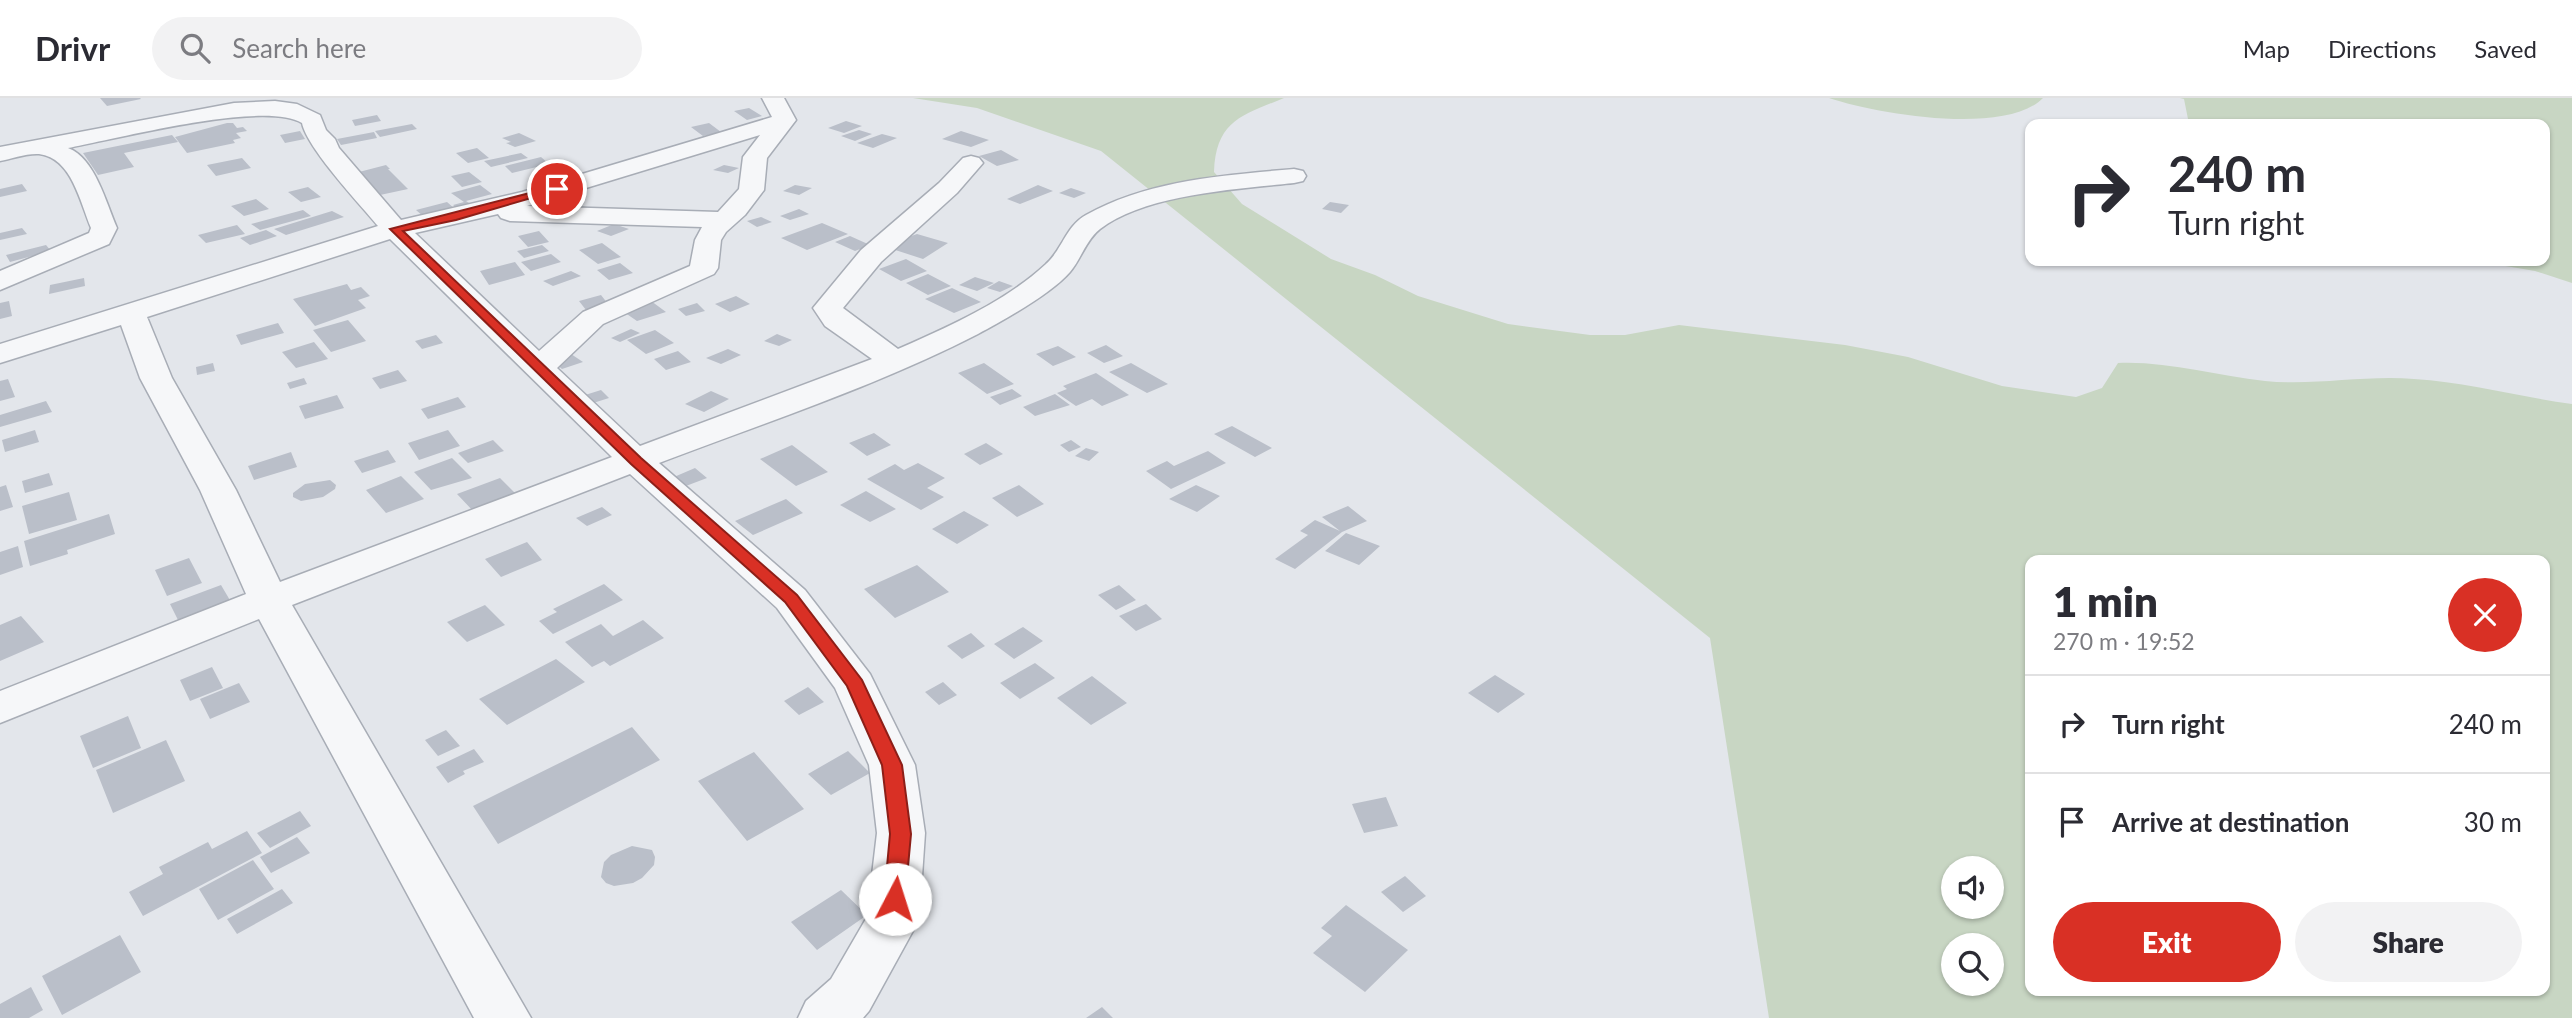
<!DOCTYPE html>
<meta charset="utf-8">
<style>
:root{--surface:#fff;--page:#f2f2f3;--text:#2b2b33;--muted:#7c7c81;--line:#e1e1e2;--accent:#d93025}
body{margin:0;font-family:Lato,sans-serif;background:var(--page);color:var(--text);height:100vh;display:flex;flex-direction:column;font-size:26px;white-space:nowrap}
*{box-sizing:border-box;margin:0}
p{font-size:23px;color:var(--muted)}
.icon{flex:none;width:38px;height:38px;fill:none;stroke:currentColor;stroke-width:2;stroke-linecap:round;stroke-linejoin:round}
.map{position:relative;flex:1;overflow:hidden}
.details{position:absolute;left:2025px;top:457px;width:525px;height:441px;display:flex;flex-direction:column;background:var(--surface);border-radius:14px;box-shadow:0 2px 5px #0004}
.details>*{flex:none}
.guide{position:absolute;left:2025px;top:21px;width:525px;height:147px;border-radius:14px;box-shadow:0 2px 5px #0004;background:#fff;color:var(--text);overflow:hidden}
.tools{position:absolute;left:1941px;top:758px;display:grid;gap:14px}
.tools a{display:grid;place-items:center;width:63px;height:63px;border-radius:50%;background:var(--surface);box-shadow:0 2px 5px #0004;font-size:35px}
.pin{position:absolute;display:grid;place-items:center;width:60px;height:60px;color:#fff;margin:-30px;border:4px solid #fff;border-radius:50%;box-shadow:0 2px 7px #0007}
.me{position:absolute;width:77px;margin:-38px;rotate:5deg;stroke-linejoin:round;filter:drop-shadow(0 0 5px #0008)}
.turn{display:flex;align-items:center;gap:24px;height:147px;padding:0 28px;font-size:32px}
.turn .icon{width:91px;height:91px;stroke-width:2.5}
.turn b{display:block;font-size:49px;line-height:60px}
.round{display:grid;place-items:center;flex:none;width:74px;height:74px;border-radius:37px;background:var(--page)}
.headline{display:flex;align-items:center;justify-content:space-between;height:119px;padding:0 28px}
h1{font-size:42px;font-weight:800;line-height:52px}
.action{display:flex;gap:14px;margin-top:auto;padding:14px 28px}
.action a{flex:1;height:80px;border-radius:42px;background:var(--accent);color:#fff;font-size:28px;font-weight:800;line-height:80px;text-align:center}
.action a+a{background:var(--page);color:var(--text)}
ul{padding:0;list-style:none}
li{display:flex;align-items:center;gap:21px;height:98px;padding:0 28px;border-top:2px solid var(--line)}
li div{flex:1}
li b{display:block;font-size:26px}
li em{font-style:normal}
header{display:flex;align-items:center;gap:42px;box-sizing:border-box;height:98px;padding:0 35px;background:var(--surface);border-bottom:2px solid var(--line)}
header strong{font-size:33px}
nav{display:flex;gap:38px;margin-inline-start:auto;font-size:24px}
.search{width:490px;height:63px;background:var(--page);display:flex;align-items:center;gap:18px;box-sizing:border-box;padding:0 24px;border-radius:38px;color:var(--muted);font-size:26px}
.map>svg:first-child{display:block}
.green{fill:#c8d6c3;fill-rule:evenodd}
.building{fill:#babfc9}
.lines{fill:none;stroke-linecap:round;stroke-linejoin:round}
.minor-casing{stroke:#a8adb6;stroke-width:3}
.minor{fill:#f6f7f9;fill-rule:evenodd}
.route{fill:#d93025;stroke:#8d1f18;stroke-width:2}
</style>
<header>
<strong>Drivr</strong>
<div class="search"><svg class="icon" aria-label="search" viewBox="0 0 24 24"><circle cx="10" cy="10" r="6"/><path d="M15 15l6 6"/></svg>Search here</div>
<nav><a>Map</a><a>Directions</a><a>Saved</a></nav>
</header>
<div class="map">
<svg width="2572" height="920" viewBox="0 0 2572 920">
<rect width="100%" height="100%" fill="#e3e6eb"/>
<path class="green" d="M913,0H1284C1243,17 1216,22 1214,74L1242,106L1331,161L1375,177L1418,198L1508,226L1590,237H1625L1679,227L1845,247L1908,259L2002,288L2076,299L2102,290L2118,265C2168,263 2216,278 2265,283C2315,288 2364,277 2414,281C2467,284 2519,299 2572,306V920H1769L1710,540L1101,53L977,10ZM2030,462H2544V892H2030ZM1953,770H1992V808H1953ZM1953,847H1992V886H1953Z
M1829,0H2043C2006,38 1876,16 1829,0Z
M2180,0H2572V185L2535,173L2476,163H2544V26H2189L2184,1Z"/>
<path class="building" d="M100,0H140L141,1L107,8Z
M749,10L762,18L747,22L734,13Z
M377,17L381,23L355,28L352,22Z
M846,23L862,28L844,35L828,30Z
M227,25H233L237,30L243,29L247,33L236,35L241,40L233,42L235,45L187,55L175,39Z
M709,25L721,34L703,38L691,29Z
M412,26L417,31L380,39L375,33Z
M859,32L872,36L855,43L841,38Z
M300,33L305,41L285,45L280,37Z
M961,33L989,42L971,49L942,41Z
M374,34L377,40L341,47L337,41Z
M519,35L536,43L515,49L506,45L511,44L502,40Z
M882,36L897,40L873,50L857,45Z
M172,37L178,44L124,55L134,69L98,77L83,55Z
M477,50L489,60L468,65L456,55Z
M1001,52L1019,62L997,68L979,58Z
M521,55L528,60L491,69L484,63Z
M541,59L549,66L512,75L505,68Z
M242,60L251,70L216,78L207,67Z
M386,67L390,71H388L408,91L380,97L360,79L359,74Z
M724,67L739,70L728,75L713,72Z
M469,74L482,84L462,89L451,78Z
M22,86L27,93L0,99V91Z
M480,87L492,96L466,103L474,108L459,112L453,107L464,104L451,95Z
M795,87L812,90L799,97L783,93Z
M1038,87L1053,93L1020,106L1007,101Z
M308,89L321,99L301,104L288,94Z
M1071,90L1086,95L1074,100L1059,95Z
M256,101L269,111L244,118L231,108Z
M447,104L455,111L424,119L416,112Z
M1330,104L1349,107L1341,115L1322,111Z
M799,111L809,116L790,122L780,118Z
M303,112L311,118L260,132L251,126Z
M332,113L344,119L286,137L274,131Z
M761,119L772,124L757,129L747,123Z
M822,125L848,136L807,152L781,140Z
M614,126L629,131L611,138L597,133Z
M237,127L245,136L206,145L198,137Z
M22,130L27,136L0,142V135Z
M266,132L277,138L250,147L240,140Z
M539,133L549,144L528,149L518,138Z
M917,136L948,145L923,161L883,148Z
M850,138L870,147L855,153L835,144Z
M602,145L621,159L598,166L579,152Z
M46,147L51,153L10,164L6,157Z
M542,147L549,153L524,160L517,153Z
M551,156L561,164L531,173L521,164Z
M906,161L927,173L901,183L879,171Z
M515,164L525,177L489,187L480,173Z
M620,165L633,175L609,182L597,172Z
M571,173L581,178L553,188L543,183Z
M928,176L951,188L928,197L906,185Z
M975,179L994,185L977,193L959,187Z
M84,180L85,188L49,196L50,187Z
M999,183L1013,188L1000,194L987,190Z
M347,186L351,192L361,189L370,198L358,202L366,210L315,228L293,201Z
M952,190L981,204L954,215L925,201Z
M601,197L608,206L586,212L579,203Z
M736,198L750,206L730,214L715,206Z
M647,200L666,214L637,223L618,210Z
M9,203L12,218L0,221V205Z
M697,205L705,213L686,218L678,211Z
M348,222L366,243L331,254L313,232Z
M278,225L284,235L241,247L236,237Z
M631,231L640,235L620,244L611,240Z
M655,232L674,245L646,256L627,242Z
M777,236L792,242L779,248L764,243Z
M436,237L443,245L422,251L415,243Z
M314,244L328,261L296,270L282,254Z
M1106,247L1123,258L1104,265L1087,255Z
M1058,248L1076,259L1053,268L1036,256Z
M728,251L741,257L721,266L706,260Z
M678,253L691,264L666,272L654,261Z
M571,256L583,264L562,271L552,263Z
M213,265L215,273L197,277L196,269Z
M984,265L1014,286L987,296L958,275Z
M1131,265L1168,286L1147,295L1109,274Z
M398,272L407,283L380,291L372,280Z
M1096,275L1129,297L1102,308L1092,301L1076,308L1057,295L1067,291L1063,288Z
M304,280L307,286L290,291L287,285Z
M8,281L15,299L0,303V283Z
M1012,291L1022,298L1000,307L990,299Z
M601,292L609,300L590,306L582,298Z
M711,293L729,301L704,314L685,306Z
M1055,296L1070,307L1035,318L1023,309Z
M337,297L344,310L305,321L299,308Z
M458,299L466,309L428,321L421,311Z
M46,303L52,314L0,329V317Z
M1232,328L1272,350L1255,359L1214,336Z
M35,332L39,344L5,354L2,342Z
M448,332L460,348L419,362L408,345Z
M874,335L891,347L867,358L849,345Z
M493,342L504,353L468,365L458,355Z
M1071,342L1081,349L1069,354L1060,347Z
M986,345L1003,356L980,367L964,356Z
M792,347L828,374L796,388L760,361Z
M1086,350L1099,354L1089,363L1075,358Z
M388,352L396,364L362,375L354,363Z
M1208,353L1226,365L1171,391L1146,373L1167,363L1174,368Z
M291,354L297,369L254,382L248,368Z
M452,360L472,380L431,392L414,374Z
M918,365L945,380L927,390L944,399L921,412L867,381L895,366L904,372Z
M695,370L707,380L678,391L667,382Z
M49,375L53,387L25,395L22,383Z
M401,378L424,401L386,415L366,392Z
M500,380L517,397L474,414L457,396Z
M330,382L336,387L335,391L323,399L301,403L293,399V395L305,386Z
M6,387L13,409L0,413V389Z
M1019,387L1044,406L1017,419L992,400Z
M1196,387L1220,398L1197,414L1169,401Z
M866,393L896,411L870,424L840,407Z
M69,394L77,422L29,436L22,408Z
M786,401L803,415L753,437L735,423Z
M1348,408L1367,423L1342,434L1295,471L1275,461L1308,437L1300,433L1315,422L1340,433L1322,419Z
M602,409L612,417L587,428L576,420Z
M964,413L989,427L957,446L932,431Z
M109,416L115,436L67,452L68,456L30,468L24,443Z
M1346,435L1380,448L1359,467L1325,453Z
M527,444L542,462L501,479L485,461Z
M18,448L23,469L0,477V454Z
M189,460L202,485L167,498L155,472Z
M917,467L949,494L895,520L864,491Z
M604,486L623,502L553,536L539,523L557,514L553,511Z
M221,487L231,504L179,524L170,506Z
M1119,487L1136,502L1116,512L1098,497Z
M1146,506L1162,521L1136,533L1119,518Z
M485,507L505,527L467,544L447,524Z
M21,518L44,544L0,563V527Z
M643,522L664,540L610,568L604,563L592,569L565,544L601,526L613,538Z
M1023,529L1043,543L1014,561L994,546Z
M971,535L985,548L962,561L947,548Z
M556,561L585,584L507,627L479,601Z
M1035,565L1055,580L1020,601L1000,585Z
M212,569L223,590L190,603L180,582Z
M1495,577L1525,596L1498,615L1468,595Z
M1092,578L1127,605L1091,627L1057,600Z
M943,584L957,597L939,607L925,594Z
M239,585L250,604L210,621L200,601Z
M808,589L824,604L799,617L784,603Z
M128,618L141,650L93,670L80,638Z
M632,629L660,662L498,746L473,708Z
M446,632L460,648L438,658L425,642Z
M166,642L185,683L113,715L96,672Z
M474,651L484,664L463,673L465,676L448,685L436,669Z
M848,653L870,675L831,697L808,676Z
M754,654L804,711L747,743L698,683Z
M1386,699L1398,728L1364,735L1352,706Z
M300,713L311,728L270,750L257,735Z
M247,733L262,755L143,818L129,794L163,776L159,769L208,744L212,751Z
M297,739L310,755L271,775L260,759Z
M632,748L652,752L655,759L654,767L642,780L633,785L614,788L606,785L601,779L604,764L611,757Z
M253,762L274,791L218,822L199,791Z
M1405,778L1426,798L1403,814L1381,794Z
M282,791L293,805L237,836L227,821Z
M841,792L867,817L817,852L791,824Z
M1346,807L1408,852L1365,894L1313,855L1332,838L1321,830Z
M120,837L141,874L62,917L42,878Z
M31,889L43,912L29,920H0V906Z
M1102,909L1113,920H1086Z"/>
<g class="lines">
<defs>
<path id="minor" d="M762,0H784L796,22L767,60L764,92L745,117L726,134L721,142L718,170L714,176L603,226L557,270L640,348L872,261L825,228L813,210L861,152L939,85L963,60L971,58L979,60L983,65L957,95L881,164L843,210L898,251C948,229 1005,204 1046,166C1062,152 1066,128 1086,117C1148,82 1225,77 1294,71L1303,73L1306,78L1303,83L1294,85C1237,91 1146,96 1100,131C1086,142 1081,161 1070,174C1051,196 1004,222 978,236C877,288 766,324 659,365L805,492L870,576L915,667L925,735L919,822L869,913L863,920H798L806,903L831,881L867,819L877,735L869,667L835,590L777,510L630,376L292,507L531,920H474L259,521L0,625V593L246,496L200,392L140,280L121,227L0,265V246L378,128C359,105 307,50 302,25C264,2 116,41 68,50C95,60 106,105 117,130L109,146L0,192V173L89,135L91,130C80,104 72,60 39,56C27,55 11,61 0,63V49L234,5L275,3L297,6L320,17L326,32L335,41L339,50L401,122L522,94L772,19ZM760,37L743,59L739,91L718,114L527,108ZM498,116L501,120L510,123L702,129L695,142L690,168L583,214L539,253L415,135ZM390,141L612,359L280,484L236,392L172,280L147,219Z"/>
</defs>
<use href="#minor" class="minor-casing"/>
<use href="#minor" class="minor"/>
</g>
<path class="route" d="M553,89L562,91L456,122L403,133L641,360L797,497L862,582L902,667L911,736L905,801L902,807L895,809L887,807L884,801L890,736L882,667L847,588L785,504L631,366L390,131Z"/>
</svg>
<div class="tools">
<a><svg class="icon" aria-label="sound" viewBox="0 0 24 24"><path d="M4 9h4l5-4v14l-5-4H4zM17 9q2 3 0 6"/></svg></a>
<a><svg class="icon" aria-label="search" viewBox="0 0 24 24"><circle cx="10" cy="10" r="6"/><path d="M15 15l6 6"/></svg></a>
</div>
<div class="pin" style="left:557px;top:91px;background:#d93025"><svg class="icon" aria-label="arrive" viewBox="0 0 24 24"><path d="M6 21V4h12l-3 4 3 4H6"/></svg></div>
<svg class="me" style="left:895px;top:801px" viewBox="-20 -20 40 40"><circle r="19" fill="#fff"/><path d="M0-13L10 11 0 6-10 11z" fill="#d93025"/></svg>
<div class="guide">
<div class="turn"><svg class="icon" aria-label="right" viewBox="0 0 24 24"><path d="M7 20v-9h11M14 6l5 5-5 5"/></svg><div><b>240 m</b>Turn right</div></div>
</div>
<section class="details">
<div class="headline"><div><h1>1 min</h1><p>270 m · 19:52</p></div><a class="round" style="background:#d93025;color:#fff"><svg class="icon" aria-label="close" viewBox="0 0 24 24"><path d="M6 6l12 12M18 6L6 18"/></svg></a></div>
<ul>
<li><svg class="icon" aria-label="right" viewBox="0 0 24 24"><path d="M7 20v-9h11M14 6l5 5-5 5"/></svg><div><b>Turn right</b></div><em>240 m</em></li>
<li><svg class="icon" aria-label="arrive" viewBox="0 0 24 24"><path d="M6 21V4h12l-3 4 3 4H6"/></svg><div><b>Arrive at destination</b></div><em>30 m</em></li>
</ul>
<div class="action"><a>Exit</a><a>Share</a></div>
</section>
</div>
